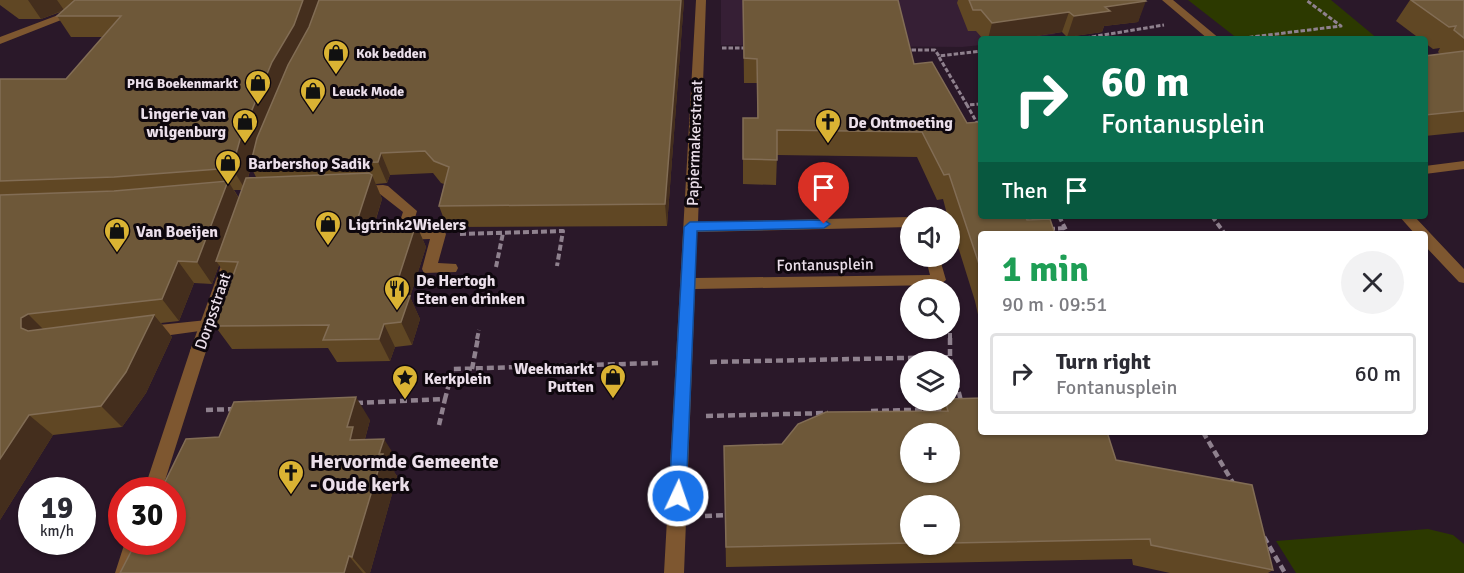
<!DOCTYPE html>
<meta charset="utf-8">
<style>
:root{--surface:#fff;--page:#f2f2f3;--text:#2b2b33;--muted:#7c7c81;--line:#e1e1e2}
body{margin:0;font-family:Signika,sans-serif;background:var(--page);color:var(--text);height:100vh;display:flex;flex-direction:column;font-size:22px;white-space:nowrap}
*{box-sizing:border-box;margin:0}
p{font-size:20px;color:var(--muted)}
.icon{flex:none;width:33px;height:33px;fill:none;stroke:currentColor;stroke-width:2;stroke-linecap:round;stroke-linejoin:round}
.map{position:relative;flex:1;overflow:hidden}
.drawer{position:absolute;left:978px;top:231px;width:450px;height:204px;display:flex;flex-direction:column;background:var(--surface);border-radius:6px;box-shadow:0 2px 4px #0004}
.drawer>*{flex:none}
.guide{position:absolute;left:978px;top:36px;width:450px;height:183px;border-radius:6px;box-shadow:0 2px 4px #0004;background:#0b6e4f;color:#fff;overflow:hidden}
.buttons{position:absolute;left:900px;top:207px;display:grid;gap:12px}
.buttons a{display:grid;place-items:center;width:60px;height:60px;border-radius:50%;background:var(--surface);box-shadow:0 2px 4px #0004;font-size:30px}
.speed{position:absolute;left:18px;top:477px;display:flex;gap:12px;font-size:30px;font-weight:700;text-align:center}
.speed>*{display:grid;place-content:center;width:78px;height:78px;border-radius:50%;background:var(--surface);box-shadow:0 2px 4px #0004;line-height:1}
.speed small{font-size:15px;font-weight:400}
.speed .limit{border:9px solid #d22;background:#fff;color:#111}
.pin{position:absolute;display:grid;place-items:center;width:51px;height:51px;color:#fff;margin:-62px -26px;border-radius:50% 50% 50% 0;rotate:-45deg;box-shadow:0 0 6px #0007}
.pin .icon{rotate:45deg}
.me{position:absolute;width:66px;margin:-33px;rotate:3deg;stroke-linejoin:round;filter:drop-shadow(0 0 4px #0008)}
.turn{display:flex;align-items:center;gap:21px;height:126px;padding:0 24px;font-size:27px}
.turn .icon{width:78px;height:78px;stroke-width:2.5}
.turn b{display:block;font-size:42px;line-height:51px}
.then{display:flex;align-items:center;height:57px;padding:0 24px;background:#0003;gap:12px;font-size:22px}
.round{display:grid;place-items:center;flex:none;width:63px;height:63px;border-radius:32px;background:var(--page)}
.summary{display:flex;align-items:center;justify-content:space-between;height:102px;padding:0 24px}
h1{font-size:36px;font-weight:700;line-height:45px;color:#1e9e55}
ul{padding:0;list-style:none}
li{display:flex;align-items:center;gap:18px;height:81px;margin:0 12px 9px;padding:0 12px;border:3px solid var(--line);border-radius:6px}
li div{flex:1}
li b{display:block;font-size:22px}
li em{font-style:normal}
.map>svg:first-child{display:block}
.built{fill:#361f35}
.green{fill:#2c3900}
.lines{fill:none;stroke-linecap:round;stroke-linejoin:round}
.path-far2{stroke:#8f818e;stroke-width:3;stroke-dasharray:4.5 2;stroke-linecap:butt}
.path-far1{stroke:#8f818e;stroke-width:4;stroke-dasharray:6 3;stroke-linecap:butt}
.path{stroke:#8f818e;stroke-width:4.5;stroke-dasharray:7 4;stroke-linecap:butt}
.service{fill:#7e5730;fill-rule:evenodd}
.pedestrian{fill:#7e5730;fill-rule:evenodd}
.minor{fill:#7e5730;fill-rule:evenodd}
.wall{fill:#604724;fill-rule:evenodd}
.shaded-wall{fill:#442e1d}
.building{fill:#6e5839;stroke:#826d55;stroke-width:1.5;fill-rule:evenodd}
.route{fill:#1a73e8;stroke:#114b97;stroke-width:1.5}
.labels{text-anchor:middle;stroke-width:6;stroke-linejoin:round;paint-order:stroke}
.far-poi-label{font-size:14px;font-weight:bold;fill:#ebdfea;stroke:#0e070d;text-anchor:start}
.poi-label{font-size:16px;font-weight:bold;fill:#ebdfea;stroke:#0e070d;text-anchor:start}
.street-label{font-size:16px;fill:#ebdfea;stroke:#0e070d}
.near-poi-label{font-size:20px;font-weight:bold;fill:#ebdfea;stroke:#0e070d;text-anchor:start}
</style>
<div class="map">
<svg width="1464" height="573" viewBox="0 0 1464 573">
<rect width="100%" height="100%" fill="#2a1829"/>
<path class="built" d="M721,0H1022L1056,34L1026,39H981V45L962,47L721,45Z"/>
<path class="green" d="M1188,0H1331L1378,39H1238Z
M1428,529L1453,535L1464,544V573H1296L1276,541Z"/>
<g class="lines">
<path class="path-far2" d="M1079,39L1164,25
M1236,39L1341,26L1306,0
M722,48H748
M905,50H935L939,56L981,51
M939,57L967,105
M981,104L967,105L981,130"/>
<path class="path-far1" d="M1059,216L1068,234
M1212,216L1225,234
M1023,218L1049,216
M1049,229L1065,228
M460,234L563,231L557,266
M496,267L503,233
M950,324V339
M477,339L479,330"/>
<path class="path" d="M950,338V357L961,401
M710,362L950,357
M472,369L478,338
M356,403L445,399L453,369L658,363
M206,410L235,409
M871,411L945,409
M706,416L828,413
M439,425L445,399
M1203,432L1233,483
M705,516L726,515
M1264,537L1285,573"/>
<path class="service" d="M207,320L212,321L214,325L212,329L207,330L149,338L144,336L142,332L144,328L149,326Z"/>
<path class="pedestrian" d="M232,250L239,255L206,351L204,356L198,357L192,356L190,351L225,255Z"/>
<path class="minor" d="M98,0H112L0,44V37Z
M696,0H706L698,222L910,217L911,218L910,227L697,232L695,278L930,275L925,256H939L946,280L939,285L695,289L684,573H664Z
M1162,0H1173L1220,39H1208Z
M1464,161V169L1425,174V166Z
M383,185L388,186L417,211L411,231H444L446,234L438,263L456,264L458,268L456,272L424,273L422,269L430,239L397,240L395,236L403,212L380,194H358L351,190L358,186Z
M1399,216H1414L1464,269V283L1459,282L1425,246V234H1415Z
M198,345L204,346L206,351L162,490H144L190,351L192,346Z
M125,542H145L135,573H115Z"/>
</g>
<path class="wall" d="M0,0H684L667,226L447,227L439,206L444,184L441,183L433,173L390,175L387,183L376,184L382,199L374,226L416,224L426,247L410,297L420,319L412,345L395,347L390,361L337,362L328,348L232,349L215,326L231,283L219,265L212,284L194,283L179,321L161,323L172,337L146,393L122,427L53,435L0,520V79H66L103,37H71L57,16L63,11L41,19H19L0,5ZM251,167L256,177L248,178ZM234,190H242L239,198Z
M743,0H898L914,64L981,234V328L975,301L950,221V218H948L943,199L937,200L917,157L777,155L776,185L743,184V118H757V83H744Z
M958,0H1145L1138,22L1104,26L1102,32L1067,37L1062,32L1017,39H983L976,31H968L957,3Z
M1410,0H1464V132L1425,136V56L1440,54L1438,52L1440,48L1433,49L1425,43V39H1420L1396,21Z
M944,400H950L1116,460L1273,570L1268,573H1170L1133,565L1132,559L726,567L724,446L782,444L941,411ZM910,506H950V544H910Z
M370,420L365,439L398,461L394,472L397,476L370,573H120L219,437Z"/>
<path class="shaded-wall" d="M28,0H57L64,10L41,19Z
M303,0H320L303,46L253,158L245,189L232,168L241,136L272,62Z
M681,0H684L667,226L665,204Z
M1146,1L1138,22L1104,26L1102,32L1067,37L1074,16L1105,7Z
M1069,12L1062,32L1017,39H988L992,23Z
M381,153L390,175L387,183L378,162Z
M372,175L382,199L366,250L355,227Z
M228,181L241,202L216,261L219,265L212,284L197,262Z
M416,224L426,247L410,297L420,319L412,345L401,322L393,295Z
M178,261L194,283L179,321L162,299Z
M28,314L50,336L43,339L21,328V318Z
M154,315L172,337L146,393L122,427L101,406Z
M384,324L395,347L390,361L379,339Z
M356,397L370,420L364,442L350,440L347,427Z
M29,415L53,435L0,520V459Z
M384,439L398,461L394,472L397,476L370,573H366L352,557Z
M349,556L363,573H344Z"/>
<path class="building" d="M75,0H303L294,25L272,62L241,136L232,168L114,177L0,181V79H66L121,16H57Z
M319,0H681L665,204L439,206L449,167L434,161L425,151L381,153L378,162L250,166L257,138L288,65L309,27Z
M743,0H898L914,64L932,62L967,123L981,122V216H1025L1027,220L1050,219L1055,234H981V270L949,174L944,175L922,132L777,130V160L743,159V118H758L757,59L744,58Z
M969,0H1145L1146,1L1105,7L1110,11L1074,16L1069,12L992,23L981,10H973Z
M1411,0H1464V38L1454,30L1456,26L1449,27Z
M1464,51V111L1425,115V56Z
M369,173L372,175L355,227L416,224L393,295L410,296L401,322L384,324L379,339L323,340L329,325L215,326L238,262L216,261L246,178Z
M228,181L197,262L178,261L162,299L28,314L21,318V328L28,331L154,315L126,372L101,406L29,415L0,459V195L114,191Z
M356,397L347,427H353L350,440L384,439L379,454H383L352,557L349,556L344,573H120L136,542H172V490H161L186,439L219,437L234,402Z
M981,398V432H1107L1116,460L1252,485L1273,570L1151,545L1150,539L950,543V506H910V543L726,547L724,446L782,444L798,424L826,412L948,411L945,400H950V399ZM910,434H950V472H910Z"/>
<path class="route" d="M824,220L830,224L824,228L697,231L686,496L684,502L678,504L672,502L669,496L684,227L690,222Z"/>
<defs>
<symbol id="shop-pin" viewBox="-11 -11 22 30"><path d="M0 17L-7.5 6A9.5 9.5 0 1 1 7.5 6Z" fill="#dab333" stroke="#0e070d"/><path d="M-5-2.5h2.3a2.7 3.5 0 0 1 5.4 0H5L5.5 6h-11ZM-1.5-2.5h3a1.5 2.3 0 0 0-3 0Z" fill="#111"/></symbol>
<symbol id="church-pin" viewBox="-11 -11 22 30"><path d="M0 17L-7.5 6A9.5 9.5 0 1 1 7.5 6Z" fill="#dab333" stroke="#0e070d"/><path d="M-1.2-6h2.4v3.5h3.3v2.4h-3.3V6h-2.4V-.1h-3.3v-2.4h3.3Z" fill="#111"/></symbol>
<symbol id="restaurant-pin" viewBox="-11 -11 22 30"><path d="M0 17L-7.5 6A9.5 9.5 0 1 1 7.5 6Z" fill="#dab333" stroke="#0e070d"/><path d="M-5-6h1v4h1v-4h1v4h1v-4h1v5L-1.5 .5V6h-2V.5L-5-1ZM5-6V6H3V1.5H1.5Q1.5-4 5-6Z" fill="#111"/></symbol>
<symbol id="sight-pin" viewBox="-11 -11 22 30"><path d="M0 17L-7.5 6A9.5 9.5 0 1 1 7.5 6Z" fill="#dab333" stroke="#0e070d"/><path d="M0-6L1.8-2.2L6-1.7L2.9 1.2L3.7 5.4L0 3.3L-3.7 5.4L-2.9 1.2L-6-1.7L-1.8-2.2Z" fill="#111"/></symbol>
</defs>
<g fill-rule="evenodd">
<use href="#shop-pin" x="321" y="38" width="30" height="40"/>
<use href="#shop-pin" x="243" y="68" width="30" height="40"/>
<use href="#shop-pin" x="298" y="76" width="30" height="40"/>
<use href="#shop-pin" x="230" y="107" width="30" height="40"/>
<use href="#church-pin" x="813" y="107" width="30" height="40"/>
<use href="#shop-pin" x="213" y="148" width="30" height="40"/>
<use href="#shop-pin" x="313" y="209" width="30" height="40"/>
<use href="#shop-pin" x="102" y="216" width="30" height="40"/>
<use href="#restaurant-pin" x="382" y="274" width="30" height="40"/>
<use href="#shop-pin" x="598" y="362" width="30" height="40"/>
<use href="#sight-pin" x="390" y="363" width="30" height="40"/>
<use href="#church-pin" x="276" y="458" width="30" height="40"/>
</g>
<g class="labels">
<g class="far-poi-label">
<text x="356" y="58">Kok bedden</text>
<text x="238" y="88" text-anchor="end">PHG Boekenmarkt</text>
<text x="332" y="96">Leuck Mode</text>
</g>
<g class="poi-label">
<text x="226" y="119" text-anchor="end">Lingerie van<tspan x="226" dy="18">wilgenburg</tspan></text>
<text x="848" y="128">De Ontmoeting</text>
<text x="248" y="169">Barbershop Sadik</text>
<text x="348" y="230">Ligtrink2Wielers</text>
<text x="136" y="237">Van Boeijen</text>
<text x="416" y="286">De Hertogh<tspan x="416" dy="18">Eten en drinken</tspan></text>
<text x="594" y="374" text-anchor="end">Weekmarkt<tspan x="594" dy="18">Putten</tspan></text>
<text x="424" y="384">Kerkplein</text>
</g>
<g class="street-label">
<text transform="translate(694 143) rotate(-88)" y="6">Papiermakerstraat</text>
<text transform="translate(825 264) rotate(-1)" y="6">Fontanusplein</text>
<text transform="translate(212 311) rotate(-71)" y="6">Dorpsstraat</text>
</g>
<g class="near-poi-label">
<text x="310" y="468">Hervormde Gemeente<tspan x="310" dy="23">- Oude kerk</tspan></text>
</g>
</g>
</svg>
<div class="buttons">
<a><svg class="icon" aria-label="sound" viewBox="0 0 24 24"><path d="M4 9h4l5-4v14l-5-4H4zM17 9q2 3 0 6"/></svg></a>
<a><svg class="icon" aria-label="search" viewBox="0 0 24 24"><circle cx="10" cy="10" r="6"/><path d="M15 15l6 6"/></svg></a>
<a><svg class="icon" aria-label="layers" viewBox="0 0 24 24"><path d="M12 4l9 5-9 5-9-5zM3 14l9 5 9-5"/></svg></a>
<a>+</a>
<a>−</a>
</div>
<div class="speed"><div>19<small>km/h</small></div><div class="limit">30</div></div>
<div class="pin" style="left:824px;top:224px;background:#d93025"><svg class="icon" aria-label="arrive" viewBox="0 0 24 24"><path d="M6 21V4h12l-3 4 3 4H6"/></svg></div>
<svg class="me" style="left:678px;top:496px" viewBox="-20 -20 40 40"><circle r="17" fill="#1a73e8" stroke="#fff" stroke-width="3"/><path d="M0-11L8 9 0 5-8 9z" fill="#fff"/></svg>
<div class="guide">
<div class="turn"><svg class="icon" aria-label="right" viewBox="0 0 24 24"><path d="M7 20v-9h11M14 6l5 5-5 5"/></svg><div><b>60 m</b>Fontanusplein</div></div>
<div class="then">Then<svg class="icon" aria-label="arrive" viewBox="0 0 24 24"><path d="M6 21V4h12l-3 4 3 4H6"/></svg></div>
</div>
<section class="drawer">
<div class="summary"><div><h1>1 min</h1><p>90 m · 09:51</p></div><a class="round"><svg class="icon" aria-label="close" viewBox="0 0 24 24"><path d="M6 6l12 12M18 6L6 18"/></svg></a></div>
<ul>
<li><svg class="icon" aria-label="right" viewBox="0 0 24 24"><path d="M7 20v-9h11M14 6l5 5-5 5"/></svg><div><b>Turn right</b><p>Fontanusplein</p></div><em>60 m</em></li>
</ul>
</section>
</div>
